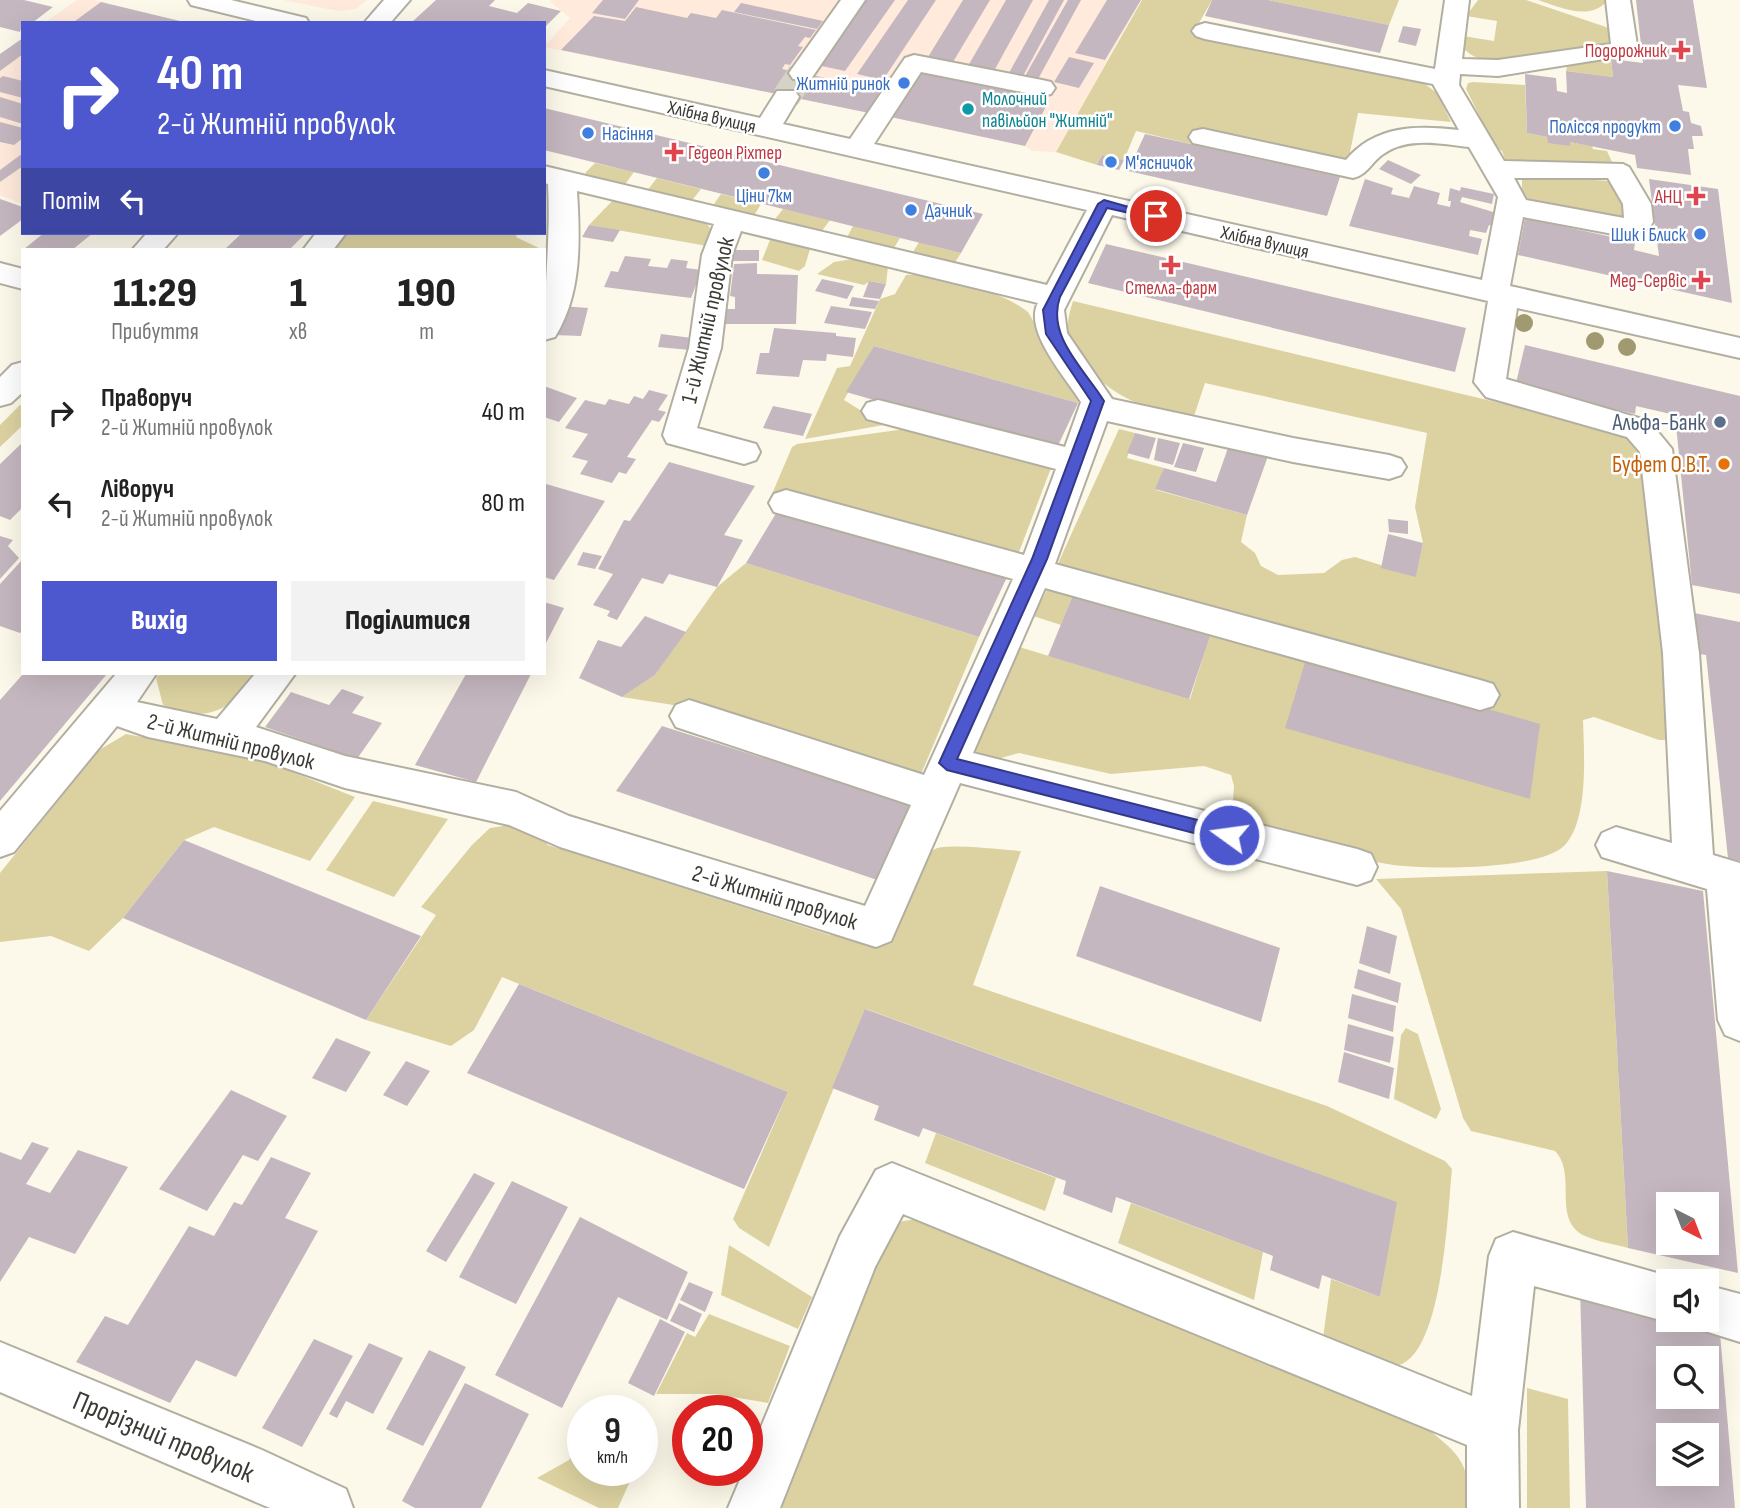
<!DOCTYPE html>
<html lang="uk">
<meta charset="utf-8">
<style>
:root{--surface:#fff;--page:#f2f2f2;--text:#222;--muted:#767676;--accent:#4e58ce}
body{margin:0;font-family:"Sofia Sans Condensed",sans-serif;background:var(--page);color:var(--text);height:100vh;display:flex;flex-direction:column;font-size:26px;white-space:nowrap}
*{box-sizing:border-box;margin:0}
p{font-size:23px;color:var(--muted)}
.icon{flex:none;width:38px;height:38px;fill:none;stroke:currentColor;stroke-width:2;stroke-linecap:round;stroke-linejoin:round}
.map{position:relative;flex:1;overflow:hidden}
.panel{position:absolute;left:21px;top:248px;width:525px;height:427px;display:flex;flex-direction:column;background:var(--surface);border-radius:0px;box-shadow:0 7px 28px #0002}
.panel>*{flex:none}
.top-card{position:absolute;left:21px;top:21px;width:525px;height:214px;border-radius:0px;box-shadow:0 7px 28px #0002;background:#4e58ce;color:#fff;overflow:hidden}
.needle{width:46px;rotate:138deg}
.controls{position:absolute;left:1656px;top:1192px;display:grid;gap:14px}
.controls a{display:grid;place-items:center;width:63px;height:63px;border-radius:0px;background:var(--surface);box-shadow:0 7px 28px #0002;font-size:35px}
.speed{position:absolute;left:567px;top:1395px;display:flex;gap:14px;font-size:35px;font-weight:700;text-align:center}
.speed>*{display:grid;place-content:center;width:91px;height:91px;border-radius:50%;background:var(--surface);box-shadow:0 7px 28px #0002;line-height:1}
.speed small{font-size:18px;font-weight:400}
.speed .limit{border:10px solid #d22;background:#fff;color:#111}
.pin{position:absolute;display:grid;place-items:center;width:60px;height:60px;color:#fff;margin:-30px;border:4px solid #fff;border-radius:50%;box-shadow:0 2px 7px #0007}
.me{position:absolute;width:77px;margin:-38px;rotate:284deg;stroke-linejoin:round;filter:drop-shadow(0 0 5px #0008)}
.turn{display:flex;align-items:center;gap:24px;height:147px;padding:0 21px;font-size:32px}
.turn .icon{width:91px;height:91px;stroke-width:2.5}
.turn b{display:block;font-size:49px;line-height:60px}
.then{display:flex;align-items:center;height:66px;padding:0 21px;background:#0003;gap:14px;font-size:26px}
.eta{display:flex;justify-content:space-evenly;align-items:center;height:119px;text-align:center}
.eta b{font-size:42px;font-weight:800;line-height:49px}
.button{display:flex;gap:14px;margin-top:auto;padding:14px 21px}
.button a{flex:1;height:80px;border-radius:0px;background:var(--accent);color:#fff;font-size:28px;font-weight:800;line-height:80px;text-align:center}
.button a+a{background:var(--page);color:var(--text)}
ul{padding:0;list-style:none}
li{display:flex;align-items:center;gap:21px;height:91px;padding:0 21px}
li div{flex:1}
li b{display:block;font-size:26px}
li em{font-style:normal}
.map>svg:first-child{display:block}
.commercial{fill:#ffeadb}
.green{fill:#dcd2a1}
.building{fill:#c5b7bf;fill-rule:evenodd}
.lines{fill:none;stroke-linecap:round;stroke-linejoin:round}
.minor-tunnel{stroke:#d5d3c6;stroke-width:28;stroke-dasharray:28 14;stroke-linecap:butt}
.minor-casing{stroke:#b2afa1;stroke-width:4}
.minor{fill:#fff;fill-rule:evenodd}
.tree{fill:#a19a70}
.route{fill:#4e58ce;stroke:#333986;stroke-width:2}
.health-dot{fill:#e0444e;stroke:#fff;stroke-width:2.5}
.shop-dot{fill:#3f7fe0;stroke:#fff;stroke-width:2.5}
.culture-dot{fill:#0f9aa8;stroke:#fff;stroke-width:2.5}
.service-dot{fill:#5c6f8a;stroke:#fff;stroke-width:2.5}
.food-dot{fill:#e8710a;stroke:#fff;stroke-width:2.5}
.labels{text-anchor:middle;stroke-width:5;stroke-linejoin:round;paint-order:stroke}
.far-health-label{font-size:19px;fill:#be3a42;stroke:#fff;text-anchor:end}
.far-shop-label{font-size:19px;fill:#366cbe;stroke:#fff;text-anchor:end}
.far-culture-label{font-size:19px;fill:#0d838f;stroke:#fff;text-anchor:start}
.far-street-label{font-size:19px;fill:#3b3a34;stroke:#fff}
.street-label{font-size:23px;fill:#3b3a34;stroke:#fff}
.service-label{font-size:23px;fill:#4e5e75;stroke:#fff;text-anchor:end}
.food-label{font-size:23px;fill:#c56008;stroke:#fff;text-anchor:end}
.near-street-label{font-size:28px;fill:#3b3a34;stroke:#fff}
</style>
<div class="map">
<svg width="1740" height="1508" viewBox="0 0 1740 1508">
<rect width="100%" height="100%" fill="#fcf9ea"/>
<path class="commercial" d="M77,0H93L188,23H44Z
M283,0H367L355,9L339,11Z
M552,0H1141L1056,152L1032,151L1025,146L886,116L544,47L570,18L550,2Z
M23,38V205L0,195V54Z"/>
<path class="green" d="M1142,0H1212L1194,32L1387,73L1425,84L1437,93L1451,122L1358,113L1348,162H1345L1201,128L1195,145L1136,131L1124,160L1102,155L1097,165L1056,152Z
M1268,0H1399L1389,25Z
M1478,0H1526L1606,27L1613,31V46C1576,52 1494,78 1465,50L1463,36L1494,41L1497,21L1466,16Z
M1538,0H1608C1590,22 1559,7 1538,0Z
M1605,57L1611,59L1613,77L1566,71L1568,62Z
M1473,82L1525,85L1527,133L1547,137L1570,146V142L1592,146L1593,149L1607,151L1612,162L1507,164L1502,151L1495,147L1466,89L1468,83Z
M595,163L634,172L626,183C613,186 595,182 585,173Z
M1522,175L1609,181L1632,212L1626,218L1522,200Z
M657,178L701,189L690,203L646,192Z
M721,194L761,204L752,219L718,210L714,204Z
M614,199L705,221L710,228L707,246L589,225Z
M783,209L830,220L819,235L772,223Z
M853,226L900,238L891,253L845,241Z
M347,233H517L516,237L543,250H331Z
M772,235L803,243L810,249L805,266L799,271L762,260Z
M919,242L961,253L952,267L910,257Z
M858,258L888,267L886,284L870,281L864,285L817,274L834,262Z
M906,275C939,273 1003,292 1028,312L1079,398L1078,403L874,346L844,400L865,413L895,423L805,439L837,368L850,366L880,299L895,294Z
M1073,301L1625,433L1640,446L1673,740H1659L1594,717L1583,720C1584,753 1589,819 1565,845C1541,871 1422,870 1387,864C1340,856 1293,841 1247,830L1232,816L1234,786L1231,775L1204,766L1111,774L1019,753L987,762L962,756L1016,646L1190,699L1216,615L1055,570L1119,429L1135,433L1127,458L1164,468L1156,490L1247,515L1241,542L1255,553L1261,566L1278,575L1324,573L1342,560L1355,557L1416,576L1423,543L1415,507L1427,433L1205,383L1193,419C1146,408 1115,401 1083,362C1066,339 1064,329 1073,301Z
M20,405L23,406V425L0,447V425Z
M905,429L1051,468L1016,560L817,502L772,494L792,447L797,444Z
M746,563L979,637L919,779L712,711L622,697L655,675L717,587Z
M1048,588L1073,595L1061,625L1033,616Z
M160,674H260C231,709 208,725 163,705L156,678Z
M126,734L257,758L355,797L310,861L214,827L184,840L123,918L89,951L51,936L0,942V873L99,750Z
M373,801L448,819L394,897L326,870Z
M516,824L533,829L548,845L830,935C896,943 899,924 920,870C923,862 927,853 935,849C949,843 1002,850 1021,851L973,985L1327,1106L1445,1161L1452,1169C1448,1206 1443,1365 1393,1366C1377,1366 1340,1345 1323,1338L1331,1279L1380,1297L1396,1202L866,1009L769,1247L739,1228L733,1219L788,1092L502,977L474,1030L451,1046L366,1020L436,915L421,907L472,845L490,828Z
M1607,871L1628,1248C1614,1244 1598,1242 1585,1236C1551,1220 1578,1175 1555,1151L1471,1131L1463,1118L1401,909L1376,879Z
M1406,1028L1418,1034L1441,1109L1436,1119L1394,1099L1401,1035Z
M936,1133L1056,1178L1045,1211L925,1163Z
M1131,1203L1263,1252L1254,1300L1118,1243Z
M924,1218L1420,1423C1457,1452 1469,1459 1471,1508H770L884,1230L903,1221Z
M729,1245L812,1297L798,1329L721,1295Z
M709,1314L790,1346L768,1403L715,1394H656L687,1333L695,1337Z
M1527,1388L1568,1399L1570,1508H1527Z
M583,1437V1470H635L618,1508H599L537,1478L569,1460Z"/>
<path class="building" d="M0,0H24L53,7L32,23H23L20,32L0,27Z
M436,0H495L489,6L517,13L528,3L561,11L544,28V23L413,21Z
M603,0H639L625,19L592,13Z
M863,0H895L845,71L817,65Z
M908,0H936L883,80L857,74Z
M963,0H990L953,62L928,57Z
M1006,0H1033L994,71L968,66Z
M1049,0H1064L1023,76L1009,73Z
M1068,0H1081L1037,81L1024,78Z
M1107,0H1141L1105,60L1075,53Z
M1212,0H1268L1389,25L1380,53L1205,16Z
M1636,0H1693L1707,88L1678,85L1683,111L1689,112L1691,123L1701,126L1703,136H1692L1694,149H1688L1691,175L1637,168L1635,155L1570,142V146L1548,143L1547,137L1527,133L1525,74L1556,78L1557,91L1567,93L1566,71L1613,77L1611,59L1643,63Z
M101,2L184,22V23L75,21Z
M741,3L823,21L817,29L734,12Z
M636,7L687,18L691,13L716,18L722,10L816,30L810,38L805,37L798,46L803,47L790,65L785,64L782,69L889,91L874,114L561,50L594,16L625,21Z
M1403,26L1421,29L1416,46L1398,42Z
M23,38V54L0,71V54Z
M1069,57L1094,63L1079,88L1054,82Z
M919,69L1042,94L1039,99L1049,101L1025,146L886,116Z
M3,76L23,81V98L0,92V78Z
M0,97L23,104V124L0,117Z
M544,108L983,214L961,253L544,150Z
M0,122L23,128V138L14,145L0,142Z
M1145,134L1195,145L1340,177L1327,216L1128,171Z
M23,153V166L0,182V170Z
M1102,155L1124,160L1119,170L1097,165Z
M1388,160L1421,175L1411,184L1379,169Z
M1365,179L1393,188L1391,194L1409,198L1414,186L1440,193L1437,204L1450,207L1451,201H1448L1450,188L1460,191L1461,187L1494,194L1492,204L1462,197L1460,202L1503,215L1501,228L1489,225L1486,233L1470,230L1469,236L1482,239L1478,255L1349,226Z
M1649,179L1718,189L1732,303L1518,255L1525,218L1635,242L1634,250L1659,256Z
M0,199L23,207V219L0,236Z
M589,225L620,230L613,242L582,237Z
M44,233H93L72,250L24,249Z
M242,233H306L289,250H224Z
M1106,244L1466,328L1455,372L1088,283Z
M734,250H759V261H732Z
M625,256L651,259L648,266L667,268L671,259L688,261L686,268L702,270L691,298L604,287L611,271L618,272Z
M757,263V274L798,275L796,324H719V309H735V297L730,296L734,264Z
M822,279L854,286L847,299L815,291Z
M869,281L886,284L880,299L863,297Z
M852,297L879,301L875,309L849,306Z
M563,306L588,308L581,336L554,335Z
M831,306L872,312L865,329L824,323Z
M774,328L836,333V336L856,338L853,357L827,354L826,361L803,360L799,377L756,374L760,353H769Z
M661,334L692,338L690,350L658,347Z
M1525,345L1740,396V594L1692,585L1675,415L1636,406L1635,414L1515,387Z
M874,346L1078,403L1055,452L846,392Z
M544,386L577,398L559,422L544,417Z
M649,390L668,395L658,410L666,412L659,422L652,420L627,457L636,459L626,474L619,472L612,483L580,474L588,461L572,457L588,434L565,428L585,400L605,405L609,399L629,404L634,396L643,399Z
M773,406L812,414L803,436L763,428Z
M1135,433L1156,438L1149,459L1127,453Z
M1158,438L1180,443L1173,465L1154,460Z
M23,442V507L10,520L0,516V464Z
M1183,443L1204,448L1196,472L1174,467Z
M1229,445L1268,456L1247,515L1155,489L1164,468L1216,482Z
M669,462L755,486L724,535L743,540L717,587L669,574L663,584L642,578L617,620L607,616L610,611L593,605L613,574L598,569L624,520L630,521Z
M546,484L605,501L554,580L544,577Z
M778,510L1007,577L979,637L746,563Z
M1388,519L1408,521V534L1389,532Z
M1388,534L1423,543L1416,577L1381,568Z
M0,536L13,540L8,546L19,558L0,579Z
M583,552L602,556L595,569L577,565Z
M23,559V630L20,633L0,626V584Z
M1073,595L1210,636L1189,699L1048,656Z
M544,602L564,608L544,647Z
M1689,612L1740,622V861L1728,858L1706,655L1692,653Z
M645,616L686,632L655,675L622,697L579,678L598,640L621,647Z
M1307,656L1540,724L1530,799L1285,728Z
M23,674H107L0,801V700Z
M466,674H531L476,782L415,765Z
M342,689L364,697L352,713L382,723L357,759L265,727L291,692L329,705Z
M662,726L915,806L880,881L616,791Z
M184,840L421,936L366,1020L123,918Z
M1607,871L1703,891L1738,1273L1628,1248ZM1668,1204H1706V1242H1668Z
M1100,886L1280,948L1261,1022L1076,956Z
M1367,926L1397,936L1390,974L1359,963Z
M1358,969L1401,983L1398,1003L1354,988Z
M519,984L788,1092L744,1189L467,1073Z
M1352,994L1396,1006L1393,1032L1348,1018Z
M865,1009L1397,1202L1380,1297L1322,1275L1319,1289L1270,1270L1273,1256L1263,1252L1116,1197L1112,1213L1063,1194L1066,1181L923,1128L919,1137L874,1120L879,1106L832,1088Z
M1348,1024L1394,1037L1390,1063L1344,1050Z
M336,1038L371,1052L346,1092L312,1078Z
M1344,1052L1394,1068L1389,1099L1338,1082Z
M406,1061L430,1071L407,1106L383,1095Z
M231,1090L287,1116L258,1161L243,1155L207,1211L159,1189Z
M32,1142L49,1148L26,1184L50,1193L78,1150L128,1167L75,1254L29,1237L0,1282V1152L21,1160Z
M271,1157L311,1173L285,1218L318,1231L236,1377L196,1360L170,1403L76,1362L105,1316L128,1325L189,1226L214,1236L234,1202L242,1205Z
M474,1173L495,1183L446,1262L426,1251Z
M512,1181L568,1207L516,1304L459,1277Z
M580,1217L688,1272L667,1320L618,1297L562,1408L495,1375Z
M1579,1250L1689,1280L1668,1281V1320H1706V1284L1716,1287L1735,1508H1586ZM1668,1358H1706V1396H1668ZM1668,1435H1706V1474H1668Z
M689,1282L713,1292L705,1312L680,1300Z
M679,1303L702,1314L694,1332L670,1321Z
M660,1319L685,1332L654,1396L628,1383Z
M314,1339L353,1356L302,1447L262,1428Z
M369,1343L403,1358L373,1414L346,1401L337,1418L329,1414Z
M429,1350L466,1367L423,1446L386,1429Z
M465,1383L529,1414L481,1508H415L402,1501Z"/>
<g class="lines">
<path class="minor-tunnel" d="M786,97L802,73"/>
<defs>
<path id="minor" d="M188,0H231L306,18L309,23H264L191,5Z
M384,0H410L390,23H364Z
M841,0H865L811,79H793L789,73Z
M1445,0H1469L1462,59L1498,60L1611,44L1606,0H1630L1637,45L1629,55L1498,76L1460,74L1459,85L1504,161L1623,164L1629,167L1651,204L1653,222L1649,228L1629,237L1523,217L1510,286L1740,338V358L1517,308L1506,379L1649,421L1672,449L1699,653L1713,855L1740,863V1041L1725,1035L1718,1020L1707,889L1602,857L1596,845L1602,833L1616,827L1672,843L1663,653L1640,452L1627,437L1486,397L1474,382L1488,301L1112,215L1064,310L1067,333L1112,399L1293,438L1389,455L1401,459L1406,467L1401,475L1389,479L1293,462L1107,421L1055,564L1480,680L1493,684L1499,695L1493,706L1480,710L1045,588L973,753L1357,849L1371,854L1377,867L1371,880L1357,885L960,783L891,941L876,947L560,847L509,825L345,788L265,761L148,737L117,726L14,852L0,857V811L116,674H156L137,702L217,719L255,674H295L256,727L345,756L516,792L569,816L865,906L911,805L676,727L670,716L676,705L689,700L924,775L1013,579L774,512L769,503L774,494L786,490L1024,555L1056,469L867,419L862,411L867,403L878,400L1065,447L1081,402C1066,378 1023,330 1038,303L741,231L732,255L721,348L697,428L756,444L760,452L756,460L744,464L667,443L663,435L689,348L702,255L714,224L577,191C580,240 582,294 555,337L544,340C544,288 551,237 548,184L544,183V166L1047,285L1087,210L544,86V70L760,118L777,91H795L799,97L783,124L850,139L905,58L914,55L1042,80L1051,82L1055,88L1051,94L1042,96L921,72L874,144L1482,280L1498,197L1469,147C1441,144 1407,136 1382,155C1371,163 1367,175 1353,178L1193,143L1189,137L1193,131L1203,129L1346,160C1375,125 1417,125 1459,130L1433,84L1205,39L1196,36L1192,31L1196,26L1205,23L1435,69ZM1514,178H1608L1623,204L1624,218L1526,200Z
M147,233H178L163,250H132Z
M316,233H346L333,250H303Z
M0,263L23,269V289L0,283Z
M23,362V392L11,403L0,406V377L12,365Z
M892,1163L1472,1396L1489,1256L1496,1239L1513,1232L1685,1281H1668V1320H1675L1668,1322L1534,1286L1518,1430L1519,1508H1467V1445L903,1214L875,1267L780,1508H728L744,1470H747V1461L840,1236L876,1170Z
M1706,1285L1740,1294V1342L1689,1326L1686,1320H1706Z
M0,1342L262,1450L346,1489L353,1508H270L0,1392Z"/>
</defs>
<use href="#minor" class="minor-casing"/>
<use href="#minor" class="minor"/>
</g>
<g class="tree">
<circle cx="1524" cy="323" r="9"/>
<circle cx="1595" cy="341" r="9"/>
<circle cx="1627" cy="347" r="9"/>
</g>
<path class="route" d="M1104,200L1161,216L1156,219L1107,208L1060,297C1046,336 1085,370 1104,401L1047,559L957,759L1229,828L1237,835L1229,842L947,770L939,763L1032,559L1091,401L1046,334L1043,310L1098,204Z"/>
<g class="health-dot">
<path d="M1677.5 39.5h7v7h7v7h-7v7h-7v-7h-7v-7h7z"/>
<path d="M670.5 141.5h7v7h7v7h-7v7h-7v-7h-7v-7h7z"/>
<path d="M1692.5 185.5h7v7h7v7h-7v7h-7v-7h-7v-7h7z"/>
<path d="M1167.5 254.5h7v7h7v7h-7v7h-7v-7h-7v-7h7z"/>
<path d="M1697.5 269.5h7v7h7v7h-7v7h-7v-7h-7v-7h7z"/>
</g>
<g class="shop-dot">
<circle cx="904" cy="83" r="7"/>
<circle cx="1675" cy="126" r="7"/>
<circle cx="588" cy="133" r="7"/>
<circle cx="1111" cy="162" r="7"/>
<circle cx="764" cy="173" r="7"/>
<circle cx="911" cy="210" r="7"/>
<circle cx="1700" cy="234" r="7"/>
</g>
<circle class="culture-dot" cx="968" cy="109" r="7"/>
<circle class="service-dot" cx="1720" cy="422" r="7"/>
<circle class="food-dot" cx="1724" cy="464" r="7"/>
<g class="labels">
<g class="far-health-label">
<text x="1667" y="57">Подорожник</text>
<text x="688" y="159" text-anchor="start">Гедеон Ріхтер</text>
<text x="1682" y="203">АНЦ</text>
<text x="1687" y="287">Мед-Сервіс</text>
<text x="1171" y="294" text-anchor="middle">Стелла-фарм</text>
</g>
<g class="far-shop-label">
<text x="890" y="90">Житній ринок</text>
<text x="1661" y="133">Полісся продукт</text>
<text x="602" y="140" text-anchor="start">Насіння</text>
<text x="1125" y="169" text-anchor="start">М'ясничок</text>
<text x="764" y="202" text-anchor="middle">Ціни 7км</text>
<text x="925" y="217" text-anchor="start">Дачник</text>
<text x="1686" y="241">Шик і Блиск</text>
</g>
<g class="far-culture-label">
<text x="982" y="105">Молочний<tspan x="982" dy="22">павільйон "Житній"</tspan></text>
</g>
<g class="far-street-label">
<text transform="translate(712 116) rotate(13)" y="7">Хлібна вулиця</text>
<text transform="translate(1265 241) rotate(13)" y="7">Хлібна вулиця</text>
</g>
<g class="street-label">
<text transform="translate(707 320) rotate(-77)" y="8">1-й Житній провулок</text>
<text transform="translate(231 741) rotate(14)" y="8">2-й Житній провулок</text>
<text transform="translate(775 897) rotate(17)" y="8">2-й Житній провулок</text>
</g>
<g class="service-label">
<text x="1706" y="430">Альфа-Банк</text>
</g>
<g class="food-label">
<text x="1710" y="472">Буфет О.В.Т.</text>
</g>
<g class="near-street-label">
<text transform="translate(164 1436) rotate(23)" y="10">Прорізний провулок</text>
</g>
</g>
</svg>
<div class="controls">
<a><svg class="needle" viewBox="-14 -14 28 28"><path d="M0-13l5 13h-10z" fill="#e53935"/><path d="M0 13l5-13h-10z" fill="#767676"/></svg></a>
<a><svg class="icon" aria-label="sound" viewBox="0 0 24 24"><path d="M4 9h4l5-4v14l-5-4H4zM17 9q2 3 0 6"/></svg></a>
<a><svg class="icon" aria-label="search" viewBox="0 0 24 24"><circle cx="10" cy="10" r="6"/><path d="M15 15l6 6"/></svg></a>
<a><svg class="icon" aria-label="layers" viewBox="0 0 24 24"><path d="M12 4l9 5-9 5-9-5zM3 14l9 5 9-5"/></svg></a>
</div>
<div class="speed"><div>9<small>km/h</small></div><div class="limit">20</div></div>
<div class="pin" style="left:1156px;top:216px;background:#d93025"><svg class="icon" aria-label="arrive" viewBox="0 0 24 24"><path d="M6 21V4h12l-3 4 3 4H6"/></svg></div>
<svg class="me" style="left:1229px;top:835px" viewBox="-20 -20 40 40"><circle r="17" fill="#4e58ce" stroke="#fff" stroke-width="3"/><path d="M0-11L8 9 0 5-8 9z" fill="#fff"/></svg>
<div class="top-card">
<div class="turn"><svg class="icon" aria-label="right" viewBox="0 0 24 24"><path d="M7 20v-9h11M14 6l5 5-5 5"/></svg><div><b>40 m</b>2-й Житній провулок</div></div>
<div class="then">Потім<svg class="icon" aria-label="left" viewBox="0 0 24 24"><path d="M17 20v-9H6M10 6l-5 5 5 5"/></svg></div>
</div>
<section class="panel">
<div class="eta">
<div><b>11:29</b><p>Прибуття</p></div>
<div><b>1</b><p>хв</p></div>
<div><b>190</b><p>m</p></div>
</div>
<ul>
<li><svg class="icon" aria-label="right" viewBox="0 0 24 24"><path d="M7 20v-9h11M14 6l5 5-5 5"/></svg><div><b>Праворуч</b><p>2-й Житній провулок</p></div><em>40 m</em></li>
<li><svg class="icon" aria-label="left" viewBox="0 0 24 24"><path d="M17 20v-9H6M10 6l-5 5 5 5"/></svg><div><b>Ліворуч</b><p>2-й Житній провулок</p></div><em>80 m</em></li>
</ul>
<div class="button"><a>Вихід</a><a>Поділитися</a></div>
</section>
</div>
